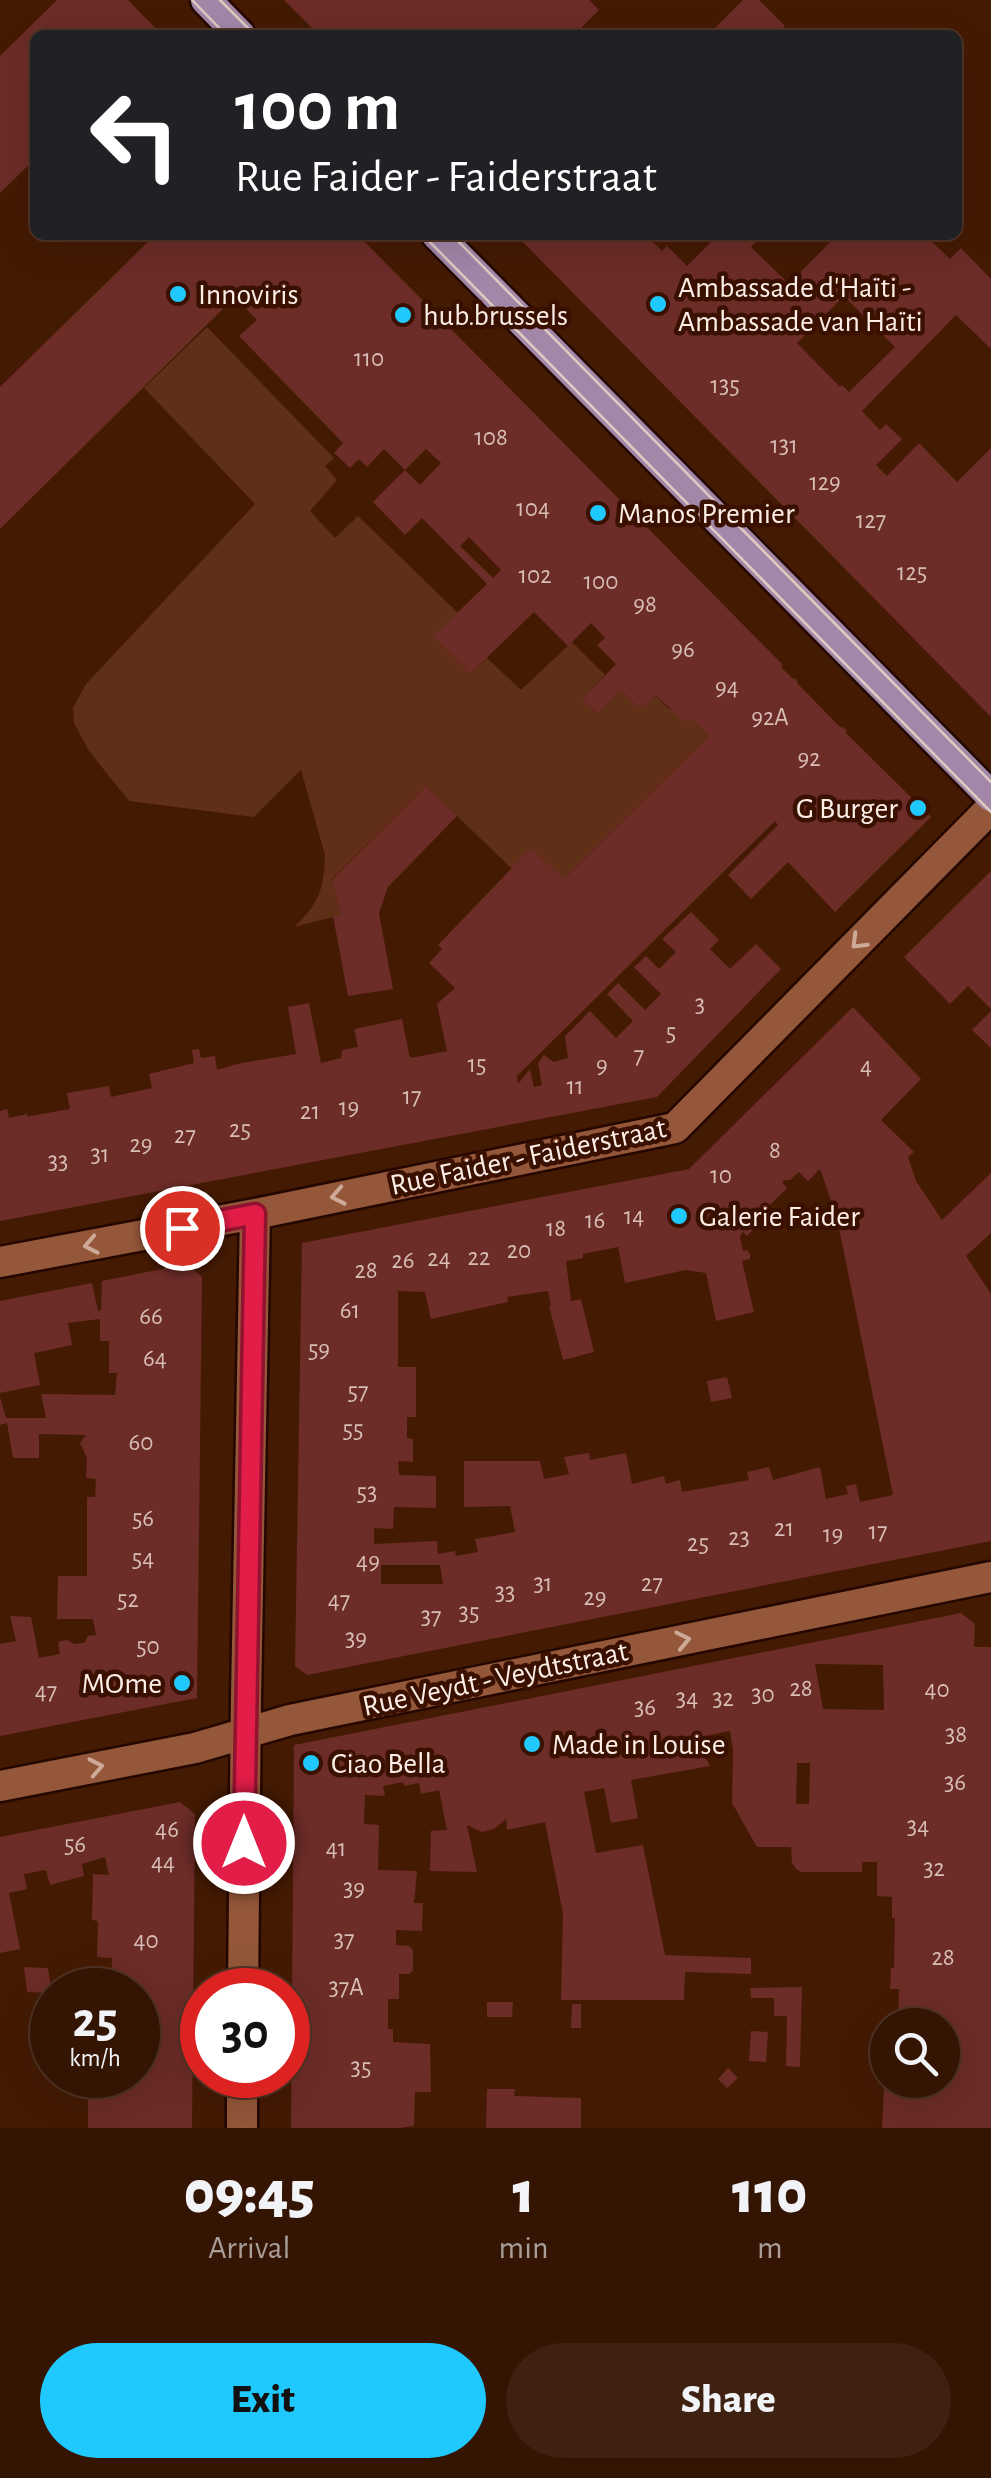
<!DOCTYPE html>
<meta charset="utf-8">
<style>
:root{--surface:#341402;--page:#3f2111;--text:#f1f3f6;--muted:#a99e99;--line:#4e3324;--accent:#20c9fd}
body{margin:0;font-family:"Alegreya Sans",sans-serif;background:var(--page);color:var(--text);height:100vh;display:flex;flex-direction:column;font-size:38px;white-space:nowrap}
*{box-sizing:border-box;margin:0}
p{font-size:32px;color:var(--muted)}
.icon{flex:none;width:55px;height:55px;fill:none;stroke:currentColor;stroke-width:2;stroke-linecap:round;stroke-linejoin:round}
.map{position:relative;height:2128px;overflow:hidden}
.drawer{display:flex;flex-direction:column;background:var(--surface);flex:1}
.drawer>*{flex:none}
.hud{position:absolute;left:30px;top:30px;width:932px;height:210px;border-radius:15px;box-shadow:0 10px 40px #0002,0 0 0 2px var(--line);background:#202124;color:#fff;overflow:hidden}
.fabs{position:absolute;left:870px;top:2008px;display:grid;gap:20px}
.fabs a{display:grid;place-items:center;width:90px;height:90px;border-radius:50%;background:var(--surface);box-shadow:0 10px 40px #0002,0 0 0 2px var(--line);font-size:50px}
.speed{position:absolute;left:30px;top:1968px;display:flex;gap:20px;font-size:50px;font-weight:700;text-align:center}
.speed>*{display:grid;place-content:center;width:130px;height:130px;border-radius:50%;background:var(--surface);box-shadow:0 10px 40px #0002,0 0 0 2px var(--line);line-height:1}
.speed small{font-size:25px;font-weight:400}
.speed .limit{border:15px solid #d22;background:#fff;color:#111}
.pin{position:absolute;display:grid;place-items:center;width:85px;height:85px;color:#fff;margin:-42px;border:5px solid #fff;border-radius:50%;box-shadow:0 2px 10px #0007}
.me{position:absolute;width:110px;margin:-55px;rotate:0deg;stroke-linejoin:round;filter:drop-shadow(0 0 8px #0008)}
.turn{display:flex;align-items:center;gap:35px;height:210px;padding:0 40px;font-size:45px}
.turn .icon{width:130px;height:130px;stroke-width:2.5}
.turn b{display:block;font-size:70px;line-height:85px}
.eta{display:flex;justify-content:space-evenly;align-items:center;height:170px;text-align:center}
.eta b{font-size:60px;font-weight:800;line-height:70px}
.cta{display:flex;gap:20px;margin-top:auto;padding:20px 40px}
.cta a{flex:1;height:115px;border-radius:60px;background:var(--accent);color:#111;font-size:40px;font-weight:800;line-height:115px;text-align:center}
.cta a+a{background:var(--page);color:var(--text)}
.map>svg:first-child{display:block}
.green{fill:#602f17}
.building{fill:#6c2c28;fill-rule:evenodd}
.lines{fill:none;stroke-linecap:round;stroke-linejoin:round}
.minor-casing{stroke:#240700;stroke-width:35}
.major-casing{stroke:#240700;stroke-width:35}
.minor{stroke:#945739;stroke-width:30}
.major{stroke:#a287a8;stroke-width:30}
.tram{stroke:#decac1;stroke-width:2.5}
.oneway{stroke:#cdaa98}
.route-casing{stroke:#92132f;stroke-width:25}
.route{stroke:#e11d48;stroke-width:18}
.poi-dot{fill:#20c9fd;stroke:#3a1000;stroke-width:4}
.labels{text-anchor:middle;stroke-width:9;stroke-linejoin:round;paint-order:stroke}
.number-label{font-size:25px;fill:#d8bdb6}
.poi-label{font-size:30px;fill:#fcede6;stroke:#3a1000;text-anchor:start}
.street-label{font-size:30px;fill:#fcede6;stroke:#3a1000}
</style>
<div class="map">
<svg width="991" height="2128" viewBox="0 0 991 2128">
<rect width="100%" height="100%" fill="#451a03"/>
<path class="green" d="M207,327L334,458L325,466L337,480L310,511L335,538L358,516L458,613L470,674L487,658L521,690L572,642L605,675L583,699L596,713L621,690L637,706H644L655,695L669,709L672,708L692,719L709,736L564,879L511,868L426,786L332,879L341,915L294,927C319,904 324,889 325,855L301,770L254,817L129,801L89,751L74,723L73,708L86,684L255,504L144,388Z"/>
<path class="building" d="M57,0H128L162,35H35V159L0,193V56Z
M284,0H589L599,10L582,27L584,29L578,35H319Z
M743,0H759L785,26L776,35H708Z
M155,235H358L782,664V668L793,679L795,678L798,682L797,683L841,728L842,726L847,731L845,732L931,817L835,912L788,862L751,899L728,875L778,825L775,821L517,1076L518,1084L530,1069L534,1087L542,1085L538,1063L544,1055L554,1062L568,1058L565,1036L590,1011L616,1038L633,1021L607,994L618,983L645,1010L661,994L634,967L646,956L659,969L676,952L662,939L691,912L719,940L710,949L730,969L756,944L781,969L657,1097L0,1221V1111L7,1109L9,1118L27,1114L28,1117L30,1116L70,1109L67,1093L109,1086L111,1097L152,1088L149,1074L194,1063L192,1050L199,1049L201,1058L215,1056L217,1070L237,1064L296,1054L288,1007L309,1003L321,1063L341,1058L342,1050L358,1047L354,1029L402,1019L410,1058L447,1051L437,1004L455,988L429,963L442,949L438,945L531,848L564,879L709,736L692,719L687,723L655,695L644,706H637L621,690L597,713L582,700L616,664L597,645L605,638L591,623L568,646L534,612L470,674L433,636L487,584L422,518L405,535L373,502L405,470L384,449L367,467L359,459L350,468L334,453L343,443L239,336L257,320L235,297L0,529V387ZM426,449L441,463L420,485L405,470ZM469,537L501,570L493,578L460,546Z
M516,235H646L662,251L667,246L687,266L718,235H754L758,239L751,247L789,284L833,239L829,235H925L950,259L961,248L991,279V349L956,315L862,411L880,430L886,424L902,439L876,465L887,476L919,443L957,482L991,448V717ZM844,296L895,347L849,392L842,385L840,387L797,343Z
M426,786L457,816L388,887L379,913L393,989L348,996L333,916L341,915L332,880Z
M991,871V1009L968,986L950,1004L904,957Z
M853,1007L921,1079L881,1120L914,1152L908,1157L916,1181L942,1220L991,1173V1233L966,1256L991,1294V1541L307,1675L295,1666L302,1243L689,1169ZM820,1169L837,1218L893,1495L860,1502L856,1484L846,1486L848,1494L826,1499L820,1467L773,1480L769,1467L747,1472L749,1480L682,1492L680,1480L666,1484L664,1476L632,1484L626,1453L590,1460L589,1453L564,1457L569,1474L544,1479L540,1461H464V1507L510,1506L515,1532L475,1539L478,1552L456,1556L455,1551L438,1554L437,1541L374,1544V1528L393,1529L394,1507L436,1508V1476L399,1475L398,1461L413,1462V1439L407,1438V1417H416V1367H398V1291L425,1292L431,1319L508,1302L507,1297L548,1291L551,1306H549L563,1360L594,1352L581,1299L571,1301L566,1261L583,1258V1254L618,1247L625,1283L686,1270L706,1273L716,1321L754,1312L742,1261L750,1259V1254L747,1250L743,1251L740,1236L743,1232L747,1236L772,1211L768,1207L787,1188L782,1182L785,1180H790L799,1172L808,1181ZM381,1565H440L443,1584H381Z
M991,1011V1048L972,1030Z
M187,1264L202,1277L197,1698L0,1736V1644L16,1641L10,1616L31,1617L39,1658L60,1654L58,1642L67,1640L74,1644L84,1643L88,1636L96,1635L93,1619H57L58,1576H87V1497H95L96,1479L86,1478L87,1458L80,1443L86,1435L39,1434V1458H13L7,1423L0,1425V1397L6,1418H46L41,1394L115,1395L117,1373H109V1341H100V1319L68,1323L72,1345L34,1353L40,1385L0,1393V1301L92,1283L98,1311L101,1310L102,1281Z
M727,1377L732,1398L711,1402L707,1381Z
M961,1613L975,1624L974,1647H991V2128H882L885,2068H888V2080H942V2025H898L899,1989H890L891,1968H894L895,1918H892V1897L877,1896V1862H862V1872H802L797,1870L792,1863L791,1847H757L732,1803L733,1750L730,1731L710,1735L711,1749H707L703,1753L710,1766L631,1780L638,1818L611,1823L604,1788L584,1792L596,1853L643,1845L665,1955L751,1958V1974L685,1972L684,2000H561L563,1914L545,1822L507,1830L506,1819L494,1829L482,1832L467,1825L477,1872L430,1871L431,1831L447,1830L439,1790L421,1794L419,1783L404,1786L403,1782L383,1786L385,1796L365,1795L364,1824L379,1825L378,1870L417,1871L414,1903H423L422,1931L396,1930V1945L409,1946L413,1950V1971L409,1974H399V1999H388V2029H393V2042L430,2044L431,2092H415L414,2126L400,2128H291L294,1745ZM815,1664L883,1665L884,1710L823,1709ZM797,1763H810L809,1804H796Z
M180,1802L195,1814L192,2128H88V2095H86V2075H138V1990H111L112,1958L97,1957L98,1921L92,1920L93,1874L109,1875L105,1857L82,1864L84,1876L50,1885L46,1870L24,1874L27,1889L9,1893L20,1949L0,1953V1837Z
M24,1967L48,1968L52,1993L27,1992Z
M802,1987L800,2067L786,2066L787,2016H774V1998H751L750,1988Z
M487,2002H513L512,2017H487Z
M572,2004H581V2028H571Z
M751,2031L768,2032L766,2062L749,2061Z
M728,2068L738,2078L727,2088L718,2079Z
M487,2089H515L514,2096L581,2098V2128H486Z"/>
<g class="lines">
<defs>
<path id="minor" d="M0,1262L255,1214L675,1128L991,808
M0,1786L195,1748L290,1720L991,1577
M243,1990L246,1697L255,1214
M242,2128V2075"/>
<path id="major" d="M206,0L240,35
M437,235L991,796"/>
</defs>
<use href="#minor" class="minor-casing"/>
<use href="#major" class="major-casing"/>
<use href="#minor" class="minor"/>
<use href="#major" class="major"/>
<path class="tram" d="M192,0L226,35
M220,0L255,35
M423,235L991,812
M452,235L991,782"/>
</g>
<defs><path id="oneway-chevron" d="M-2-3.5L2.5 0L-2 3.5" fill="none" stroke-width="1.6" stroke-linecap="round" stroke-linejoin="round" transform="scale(2.5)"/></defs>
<g class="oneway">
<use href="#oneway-chevron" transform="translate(858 942) rotate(135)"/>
<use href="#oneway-chevron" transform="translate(338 1196) rotate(169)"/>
<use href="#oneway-chevron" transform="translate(91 1245) rotate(169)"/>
<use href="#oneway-chevron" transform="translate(683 1640) rotate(-12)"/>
<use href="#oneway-chevron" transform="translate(96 1767) rotate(-11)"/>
</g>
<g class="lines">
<defs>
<path id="route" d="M182,1228L255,1214L244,1843"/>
</defs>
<use href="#route" class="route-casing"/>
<use href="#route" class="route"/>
</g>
<g class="poi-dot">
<circle cx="178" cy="294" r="10"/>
<circle cx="658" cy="304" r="10"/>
<circle cx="403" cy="315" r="10"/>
<circle cx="598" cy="513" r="10"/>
<circle cx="918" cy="808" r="10"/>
<circle cx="679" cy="1216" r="10"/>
<circle cx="182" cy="1683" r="10"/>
<circle cx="532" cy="1744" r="10"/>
<circle cx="311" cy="1763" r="10"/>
</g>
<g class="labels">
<g class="number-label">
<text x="369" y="366">110</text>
<text x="725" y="393">135</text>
<text x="491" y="445">108</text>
<text x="784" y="453">131</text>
<text x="825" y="490">129</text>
<text x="533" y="516">104</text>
<text x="871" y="528">127</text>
<text x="912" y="580">125</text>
<text x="535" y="583">102</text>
<text x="601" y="589">100</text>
<text x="645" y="612">98</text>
<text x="683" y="657">96</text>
<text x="727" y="695">94</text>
<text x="770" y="725">92A</text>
<text x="809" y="766">92</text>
<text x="700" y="1012">3</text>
<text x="671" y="1040">5</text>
<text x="639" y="1063">7</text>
<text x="477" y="1072">15</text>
<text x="602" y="1073">9</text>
<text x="866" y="1074">4</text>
<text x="575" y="1094">11</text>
<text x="412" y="1104">17</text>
<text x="349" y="1115">19</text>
<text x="310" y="1119">21</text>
<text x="240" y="1137">25</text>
<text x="185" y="1143">27</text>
<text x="141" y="1152">29</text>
<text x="775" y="1158">8</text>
<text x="100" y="1162">31</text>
<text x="58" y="1169">33</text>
<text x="721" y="1183">10</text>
<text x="634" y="1224">14</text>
<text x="595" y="1228">16</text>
<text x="556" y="1236">18</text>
<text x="519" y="1258">20</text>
<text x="479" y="1265">22</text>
<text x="439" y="1266">24</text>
<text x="403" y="1268">26</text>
<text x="366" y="1278">28</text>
<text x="350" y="1318">61</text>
<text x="151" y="1324">66</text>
<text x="319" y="1357">59</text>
<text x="155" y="1366">64</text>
<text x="358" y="1399">57</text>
<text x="353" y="1437">55</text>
<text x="141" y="1450">60</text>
<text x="367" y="1500">53</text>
<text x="143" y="1526">56</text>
<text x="784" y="1536">21</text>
<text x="878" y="1539">17</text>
<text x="833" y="1542">19</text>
<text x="739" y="1545">23</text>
<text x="698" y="1551">25</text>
<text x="143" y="1566">54</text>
<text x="368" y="1569">49</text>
<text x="543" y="1591">31</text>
<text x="652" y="1591">27</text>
<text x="505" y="1600">33</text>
<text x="595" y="1605">29</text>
<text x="128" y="1607">52</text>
<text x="339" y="1608">47</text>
<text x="469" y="1620">35</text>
<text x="431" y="1624">37</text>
<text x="356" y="1646">39</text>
<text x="148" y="1654">50</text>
<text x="801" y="1696">28</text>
<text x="937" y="1697">40</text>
<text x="46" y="1699">47</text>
<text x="763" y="1702">30</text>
<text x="687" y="1706">34</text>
<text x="723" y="1706">32</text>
<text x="645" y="1715">36</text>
<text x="956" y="1742">38</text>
<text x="955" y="1790">36</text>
<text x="918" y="1834">34</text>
<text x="167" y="1837">46</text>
<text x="75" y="1852">56</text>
<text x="336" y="1856">41</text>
<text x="163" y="1870">44</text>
<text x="934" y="1876">32</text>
<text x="354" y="1896">39</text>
<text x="344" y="1947">37</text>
<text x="146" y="1948">40</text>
<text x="943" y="1965">28</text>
<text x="346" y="1995">37A</text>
<text x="361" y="2075">35</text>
</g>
<g class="poi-label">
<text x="678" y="297">Ambassade d'Haïti -<tspan x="678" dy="34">Ambassade van Haïti</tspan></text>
<text x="198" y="304">Innoviris</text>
<text x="423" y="325">hub.brussels</text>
<text x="618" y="523">Manos Premier</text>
<text x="898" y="818" text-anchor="end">G Burger</text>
<text x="699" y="1226">Galerie Faider</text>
<text x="162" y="1693" text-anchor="end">MOme</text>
<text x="552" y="1754">Made in Louise</text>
<text x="331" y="1773">Ciao Bella</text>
</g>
<g class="street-label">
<text transform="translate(528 1156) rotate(-12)" y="10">Rue Faider - Faiderstraat</text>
<text transform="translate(495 1678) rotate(-12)" y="10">Rue Veydt - Veydtstraat</text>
</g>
</g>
</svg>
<div class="fabs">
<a><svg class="icon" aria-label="search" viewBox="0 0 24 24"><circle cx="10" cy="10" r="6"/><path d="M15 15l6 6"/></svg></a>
</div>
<div class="speed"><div>25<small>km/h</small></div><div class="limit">30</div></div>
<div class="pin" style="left:182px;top:1228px;background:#d93025"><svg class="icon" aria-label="arrive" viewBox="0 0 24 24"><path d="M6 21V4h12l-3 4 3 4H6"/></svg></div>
<svg class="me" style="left:244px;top:1843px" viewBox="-20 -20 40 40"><circle r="17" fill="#e11d48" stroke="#fff" stroke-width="3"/><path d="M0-11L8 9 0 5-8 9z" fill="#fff"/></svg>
<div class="hud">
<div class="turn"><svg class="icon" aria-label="left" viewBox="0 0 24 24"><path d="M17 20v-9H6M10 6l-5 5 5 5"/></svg><div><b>100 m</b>Rue Faider - Faiderstraat</div></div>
</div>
</div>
<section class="drawer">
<div class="eta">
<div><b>09:45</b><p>Arrival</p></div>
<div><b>1</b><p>min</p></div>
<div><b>110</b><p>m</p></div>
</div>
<div class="cta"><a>Exit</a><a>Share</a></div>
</section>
